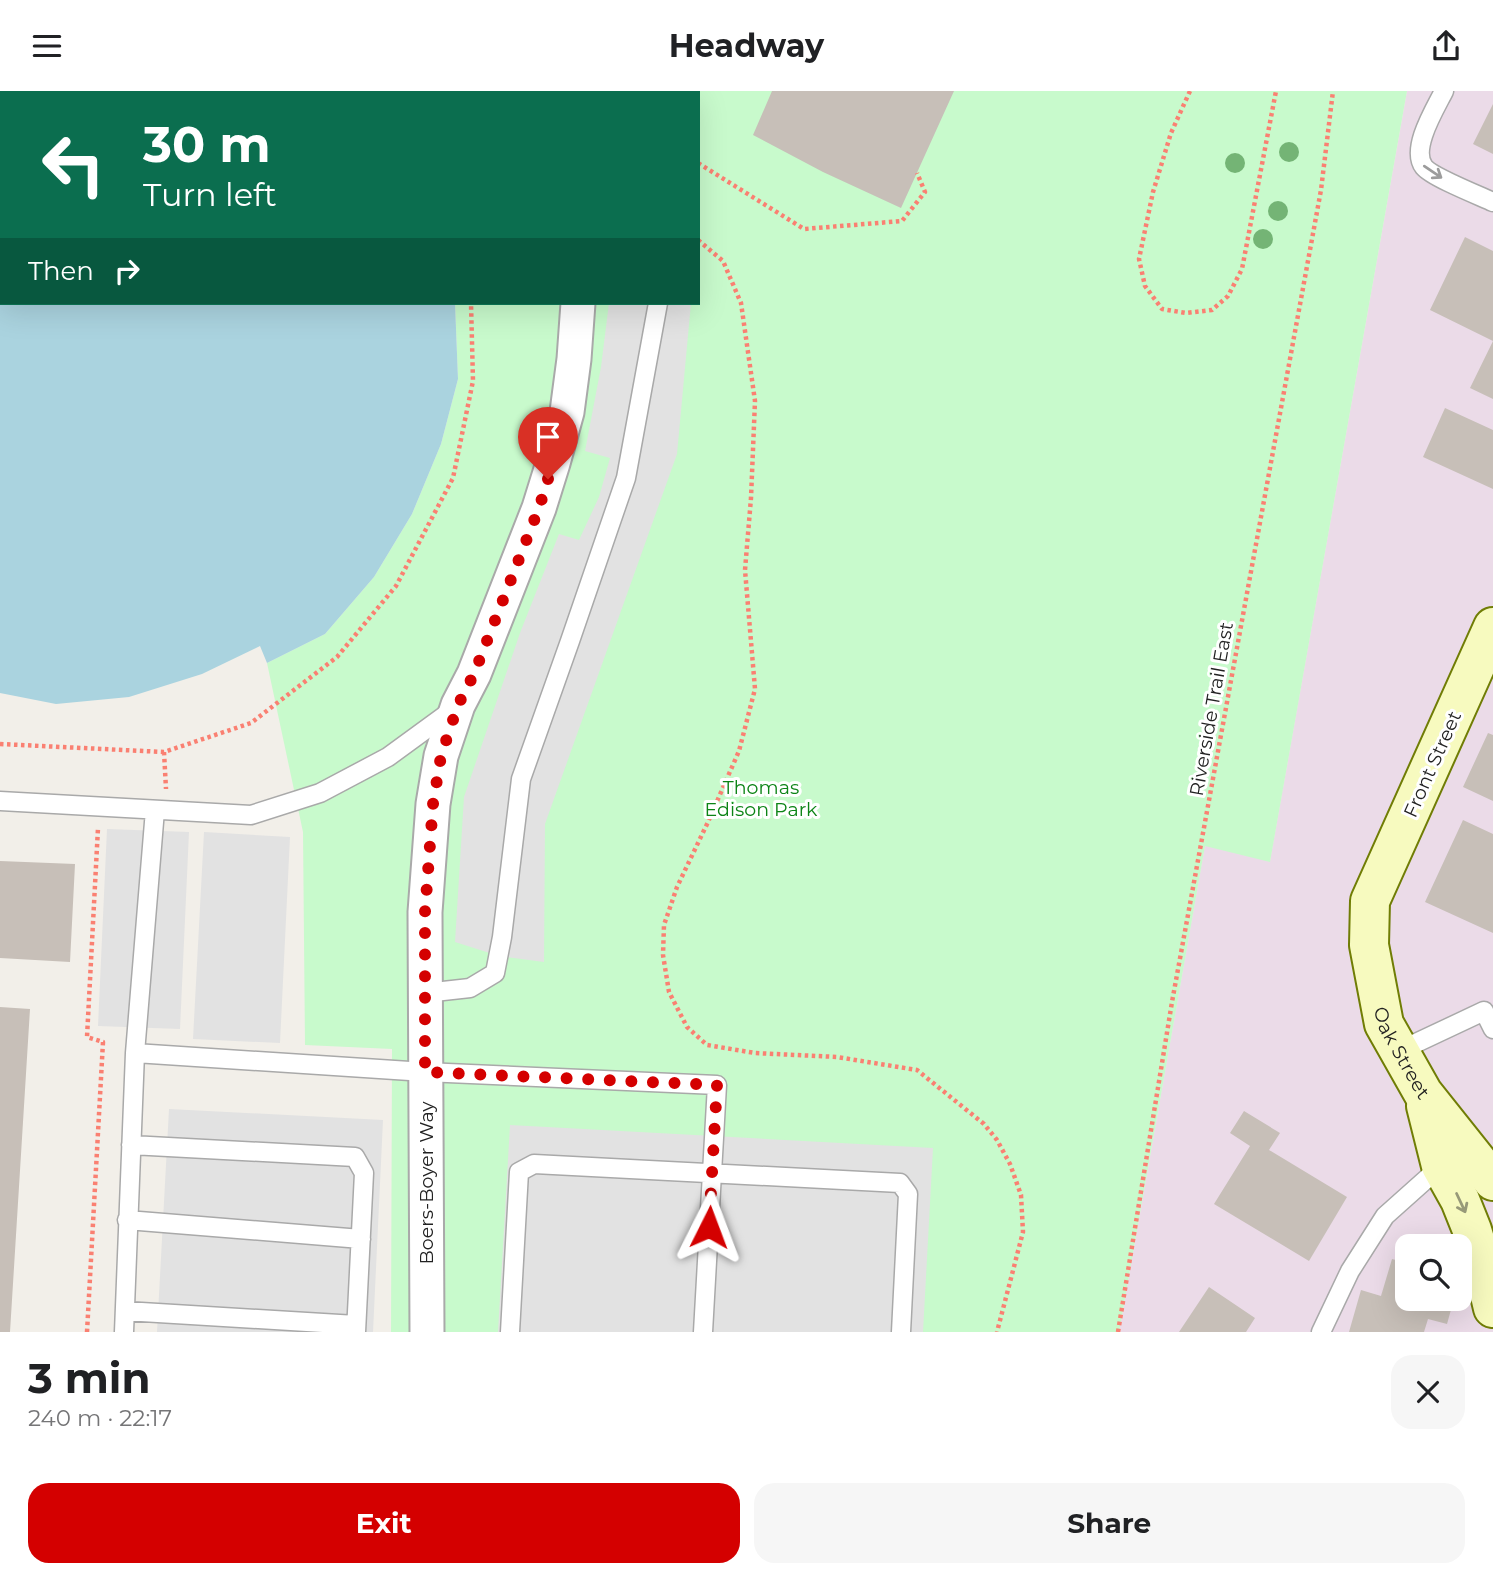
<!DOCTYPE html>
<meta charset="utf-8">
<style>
:root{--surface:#fff;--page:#f6f6f6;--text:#202124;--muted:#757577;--accent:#d40000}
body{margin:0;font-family:Montserrat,sans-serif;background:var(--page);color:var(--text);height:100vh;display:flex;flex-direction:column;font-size:26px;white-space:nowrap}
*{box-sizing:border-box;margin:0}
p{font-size:23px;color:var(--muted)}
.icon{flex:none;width:38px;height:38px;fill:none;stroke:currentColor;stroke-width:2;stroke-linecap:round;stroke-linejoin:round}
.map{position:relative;height:1241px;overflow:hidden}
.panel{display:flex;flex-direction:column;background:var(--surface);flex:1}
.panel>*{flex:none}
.banner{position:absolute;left:0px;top:0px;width:700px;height:214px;box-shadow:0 7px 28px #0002;background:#0b6e4f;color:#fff;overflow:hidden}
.tools{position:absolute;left:1395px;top:1143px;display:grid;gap:14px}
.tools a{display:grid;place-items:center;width:77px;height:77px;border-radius:14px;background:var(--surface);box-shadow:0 7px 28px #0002;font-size:35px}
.pin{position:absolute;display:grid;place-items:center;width:60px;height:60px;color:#fff;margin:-72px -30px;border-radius:50% 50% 50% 0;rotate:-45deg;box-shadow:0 0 7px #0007}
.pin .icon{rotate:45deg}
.me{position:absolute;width:77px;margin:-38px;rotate:3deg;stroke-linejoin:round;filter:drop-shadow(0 0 5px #0008)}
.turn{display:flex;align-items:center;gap:24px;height:147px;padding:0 28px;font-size:32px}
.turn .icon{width:91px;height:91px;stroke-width:2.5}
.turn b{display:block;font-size:49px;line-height:60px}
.then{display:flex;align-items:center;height:66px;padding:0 28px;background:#0003;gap:14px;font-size:26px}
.round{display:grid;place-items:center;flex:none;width:74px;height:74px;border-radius:21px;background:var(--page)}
.overview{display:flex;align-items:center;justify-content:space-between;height:119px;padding:0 28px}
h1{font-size:42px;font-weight:700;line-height:52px}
.primary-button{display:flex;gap:14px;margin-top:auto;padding:14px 28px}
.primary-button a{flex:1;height:80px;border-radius:21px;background:var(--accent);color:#fff;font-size:28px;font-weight:700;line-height:80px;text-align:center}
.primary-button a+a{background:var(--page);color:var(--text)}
header{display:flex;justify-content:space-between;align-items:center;height:91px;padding:0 28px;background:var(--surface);font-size:32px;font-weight:700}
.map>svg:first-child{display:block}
.industrial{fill:#ebdbe8;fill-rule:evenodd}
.park{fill:#c8facc}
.parking{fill:#e2e2e2}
.water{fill:#aad3df}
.building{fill:#c7bfb8}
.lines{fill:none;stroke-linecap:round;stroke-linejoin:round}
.lane-casing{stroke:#a9a9a9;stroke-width:21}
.street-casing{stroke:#a9a9a9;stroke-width:37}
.secondary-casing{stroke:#707d05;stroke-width:42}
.path{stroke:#fa8072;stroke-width:4.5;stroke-dasharray:3.5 3.5;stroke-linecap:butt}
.lane{stroke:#fff;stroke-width:18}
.street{stroke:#fff;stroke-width:33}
.secondary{stroke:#f7fabf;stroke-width:38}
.tree{fill:#74b475}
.oneway{stroke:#9c9c9c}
.oneway2{stroke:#979978}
.route{stroke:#d40000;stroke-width:12;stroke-dasharray:0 21.6}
.labels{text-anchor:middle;stroke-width:6;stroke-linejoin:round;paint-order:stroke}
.street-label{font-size:19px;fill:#222;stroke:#fff}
.park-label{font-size:19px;fill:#0c8416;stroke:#fff}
</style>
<header><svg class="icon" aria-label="menu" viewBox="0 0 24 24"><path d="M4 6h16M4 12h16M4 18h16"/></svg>Headway<svg class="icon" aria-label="share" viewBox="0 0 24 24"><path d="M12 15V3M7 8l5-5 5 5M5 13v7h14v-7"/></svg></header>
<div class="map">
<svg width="1493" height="1241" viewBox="0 0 1493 1241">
<rect width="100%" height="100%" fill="#f2efe9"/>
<path class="industrial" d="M1407,0H1493V1241H1119L1205,754L1270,770ZM1407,1155H1460V1208H1407Z"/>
<path class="park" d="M375,0H1407L1270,771L1205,755L1119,1241H391L392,958L305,954L303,741L267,572L325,543L374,486L412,423L441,353L458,288L455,212H698V2H377Z"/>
<path class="parking" d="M609,212H691L677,363L545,733L544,871L499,865L455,851L464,706L520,542L559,443L579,449L599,406L610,367L585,360L601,276Z
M107,738L189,741L180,938L98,935Z
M204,741L290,746L280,952L193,948Z
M169,1018L383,1029L373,1241H157Z
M510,1034L933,1057L923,1241H498Z"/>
<path class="water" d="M0,0H375L377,2H2V212H455L458,288L441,353L412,423L374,486L325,543L267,572L260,555L202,583L129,606L56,613L0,602Z"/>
<path class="building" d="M772,0H954L901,117L823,81L753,44Z
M1493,13V63L1473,53Z
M1465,146L1493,160V250L1430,219Z
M1493,250V308L1470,297Z
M1445,317L1493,339V398L1423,366Z
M1488,642L1493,644V710L1463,696Z
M1463,729L1493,743V842L1425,811Z
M0,770L75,773L70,871L0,867Z
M0,916L30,918L10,1241H0Z
M1244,1020L1280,1042L1269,1059L1347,1106L1309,1170L1214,1113L1250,1055L1230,1042Z
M1392,1168L1407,1172V1208H1454L1447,1233L1428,1228L1424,1241H1349L1361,1199L1381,1205Z
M1209,1196L1255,1227L1246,1241H1179Z"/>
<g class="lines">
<defs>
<path id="lane" d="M1444,0C1435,18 1410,58 1424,76C1432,86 1480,105 1493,111
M0,710L251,724L320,702L388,666L451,620
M425,902L470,897L495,882L502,846L521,688L570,550L626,387L658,212
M1399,960L1484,920L1493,938
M135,962L425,981L717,994L703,1241
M131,1054L355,1066L364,1082L356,1241
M127,1129L361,1148
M125,1220L356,1234
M124,1241L135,962L155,719
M510,1241L519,1081L534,1073L900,1092L908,1103L901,1241
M1321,1241L1350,1180L1385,1125L1441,1075"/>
<path id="street" d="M560,0V2
M427,1241L425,821L433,713L441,665L458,614L474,583L539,417L553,372L567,321L574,268L578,212"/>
<g id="secondary">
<path id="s1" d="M1493,536L1370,810L1369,854L1384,933L1423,1002L1493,1090"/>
<path d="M1426,1015L1441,1075L1460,1109L1472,1139L1483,1175L1493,1217"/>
</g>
</defs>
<use href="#lane" class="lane-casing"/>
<use href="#street" class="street-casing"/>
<use href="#secondary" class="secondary-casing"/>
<path class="path" d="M403,0L404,2
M524,0L525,2
M1190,0L1171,42L1153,101L1139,168L1145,195L1162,218L1186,222L1212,219L1228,205L1242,178L1276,0
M173,2L174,0
M698,72L804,138L902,130L925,101L917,82
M698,149L723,170L741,212L755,310L751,407L745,479L755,598L739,660L708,731L677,796L664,834L663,864L669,901L687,936L707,954L755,962L837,966L917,979L984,1033L997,1049L1010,1073L1021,1104L1023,1141L997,1241
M0,653L164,661L251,632L337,566L396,495L453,387L473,290L471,212
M164,661L166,698
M87,1241L103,951L87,946L98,737
M1118,1241L1172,911L1321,99L1333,0"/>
<use href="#lane" class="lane"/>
<use href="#street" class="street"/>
<use href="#secondary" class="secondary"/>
</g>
<g class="tree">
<circle cx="1289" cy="61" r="10"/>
<circle cx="1235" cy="72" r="10"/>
<circle cx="1278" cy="120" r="10"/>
<circle cx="1263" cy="148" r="10"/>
</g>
<defs><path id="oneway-shaft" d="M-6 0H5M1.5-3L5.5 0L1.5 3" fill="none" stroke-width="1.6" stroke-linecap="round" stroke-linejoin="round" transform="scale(1.75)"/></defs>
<use class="oneway" href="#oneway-shaft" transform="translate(1433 81) rotate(34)"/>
<use class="oneway2" href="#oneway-shaft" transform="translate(1461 1112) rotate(65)"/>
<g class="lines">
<path class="route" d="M548,388L539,417L474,583L458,614L441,665L433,713L425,821V981L717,994L709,1136"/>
</g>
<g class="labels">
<g class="street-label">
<text transform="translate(1211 618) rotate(-80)" y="7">Riverside Trail East</text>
<text transform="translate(1432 673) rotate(-66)" y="7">Front Street</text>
<text dy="7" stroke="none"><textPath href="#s1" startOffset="458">Oak Street</textPath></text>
<text transform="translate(426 1092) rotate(-90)" y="7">Boers-Boyer Way</text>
</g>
<g class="park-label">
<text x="761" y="703">Thomas<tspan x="761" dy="22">Edison Park</tspan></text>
</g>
</g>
</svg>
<div class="tools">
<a><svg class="icon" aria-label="search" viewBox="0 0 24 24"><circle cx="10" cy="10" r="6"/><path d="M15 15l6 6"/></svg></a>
</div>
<div class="pin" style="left:548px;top:388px;background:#d93025"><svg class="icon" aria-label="arrive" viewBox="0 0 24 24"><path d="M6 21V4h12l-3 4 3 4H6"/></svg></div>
<svg class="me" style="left:709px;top:1136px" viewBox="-20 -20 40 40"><path d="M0-17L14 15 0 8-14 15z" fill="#d40000" stroke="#fff" stroke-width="4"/></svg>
<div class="banner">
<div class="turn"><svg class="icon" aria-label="left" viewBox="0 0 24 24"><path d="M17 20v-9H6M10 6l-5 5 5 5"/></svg><div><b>30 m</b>Turn left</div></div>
<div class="then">Then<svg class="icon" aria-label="right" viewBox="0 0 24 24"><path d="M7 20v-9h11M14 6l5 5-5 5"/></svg></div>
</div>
</div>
<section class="panel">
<div class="overview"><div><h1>3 min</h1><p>240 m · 22:17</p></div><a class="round"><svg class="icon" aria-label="close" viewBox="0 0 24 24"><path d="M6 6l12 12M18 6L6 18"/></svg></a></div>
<div class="primary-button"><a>Exit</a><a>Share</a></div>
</section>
